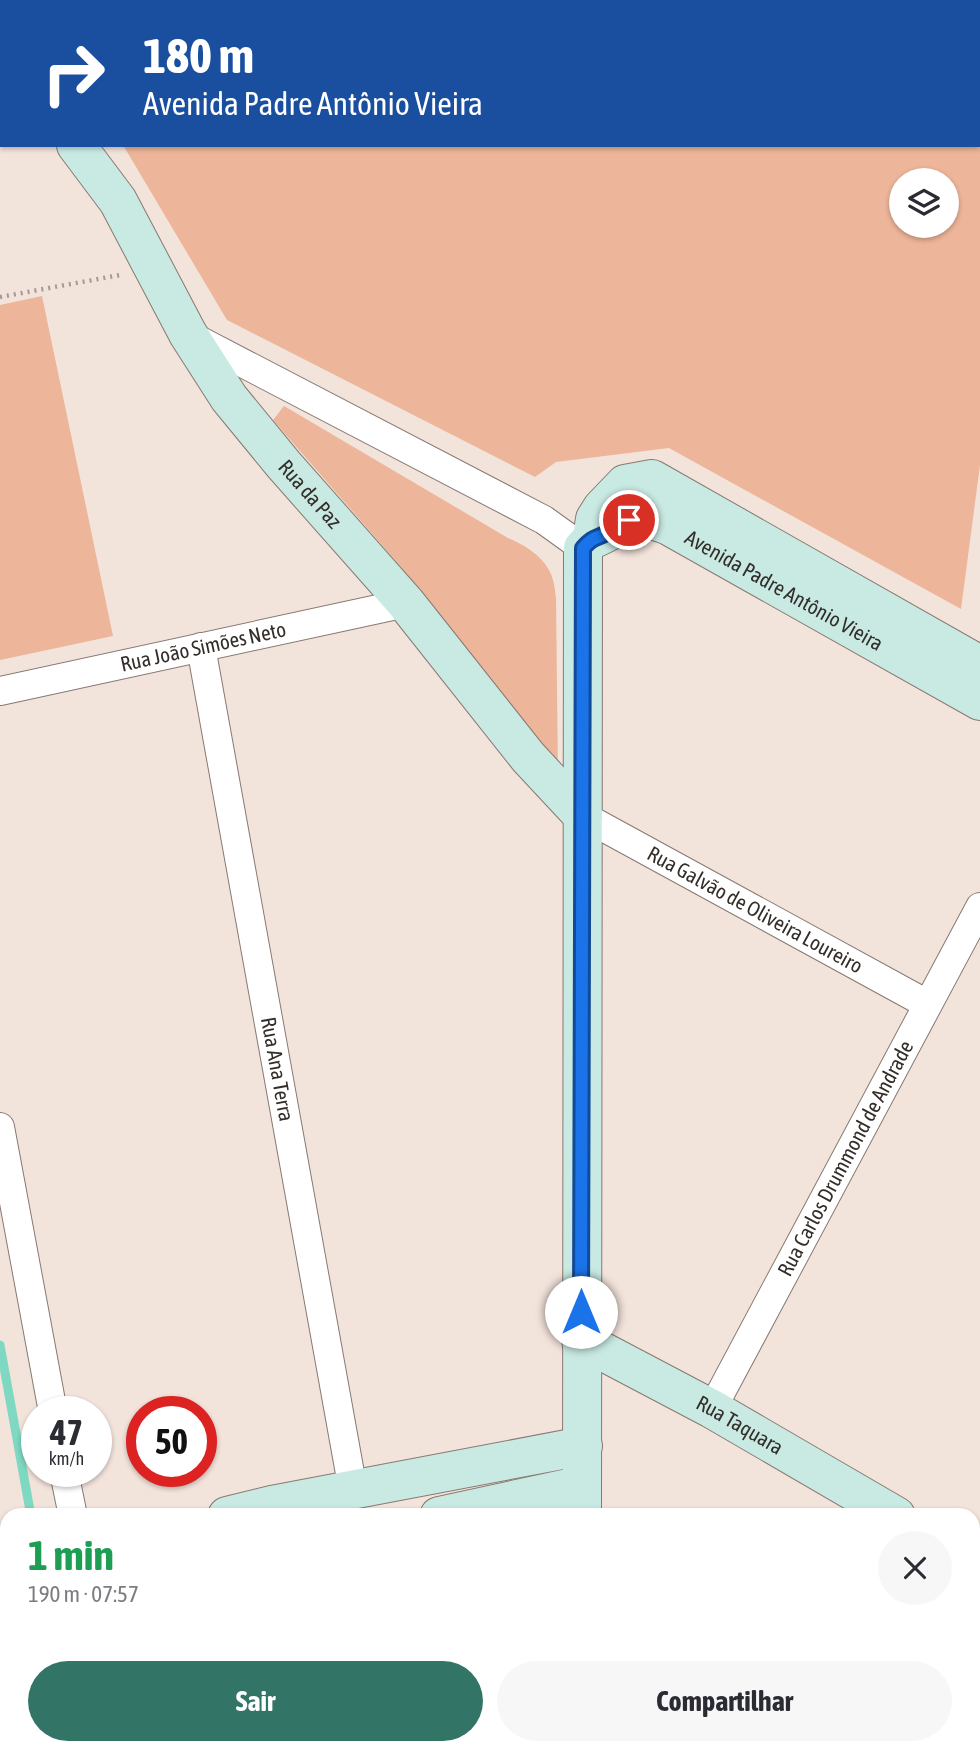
<!DOCTYPE html>
<html lang="pt">
<meta charset="utf-8">
<style>
:root{--surface:#fff;--page:#f7f7f7;--text:#2b2b33;--muted:#7c7c81;--accent:#327566}
body{margin:0;font-family:"Asap Condensed",sans-serif;background:var(--page);color:var(--text);height:100vh;display:flex;flex-direction:column;font-size:26px;white-space:nowrap}
*{box-sizing:border-box;margin:0}
p{font-size:23px;color:var(--muted)}
.icon{flex:none;width:38px;height:38px;fill:none;stroke:currentColor;stroke-width:2;stroke-linecap:round;stroke-linejoin:round}
.map{position:relative;flex:1;overflow:hidden}
.panel{position:absolute;left:0px;top:1508px;width:980px;height:247px;display:flex;flex-direction:column;background:var(--surface);border-radius:21px 21px 0 0;box-shadow:0 2px 5px #0004}
.panel>*{flex:none}
.guide{position:absolute;left:0px;top:0px;width:980px;height:147px;box-shadow:0 2px 5px #0004;background:#1a4fa0;color:#fff;overflow:hidden}
.fabs{position:absolute;left:889px;top:168px;display:grid;gap:14px}
.fabs a{display:grid;place-items:center;width:70px;height:70px;border-radius:50%;background:var(--surface);box-shadow:0 2px 5px #0004;font-size:35px}
.speed{position:absolute;left:21px;top:1396px;display:flex;gap:14px;font-size:35px;font-weight:700;text-align:center}
.speed>*{display:grid;place-content:center;width:91px;height:91px;border-radius:50%;background:var(--surface);box-shadow:0 2px 5px #0004;line-height:1}
.speed small{font-size:18px;font-weight:400}
.speed .limit{border:10px solid #d22;background:#fff;color:#111}
.pin{position:absolute;display:grid;place-items:center;width:60px;height:60px;color:#fff;margin:-30px;border:4px solid #fff;border-radius:50%;box-shadow:0 2px 7px #0007}
.me{position:absolute;width:77px;margin:-38px;rotate:0deg;stroke-linejoin:round;filter:drop-shadow(0 0 5px #0008)}
.turn{display:flex;align-items:center;gap:24px;height:147px;padding:0 28px;font-size:32px}
.turn .icon{width:91px;height:91px;stroke-width:2.5}
.turn b{display:block;font-size:49px;line-height:60px}
.round{display:grid;place-items:center;flex:none;width:74px;height:74px;border-radius:37px;background:var(--page)}
.summary{display:flex;align-items:center;justify-content:space-between;height:119px;padding:0 28px}
h1{font-size:42px;font-weight:700;line-height:52px;color:#1e9e55}
.action{display:flex;gap:14px;margin-top:auto;padding:14px 28px}
.action a{flex:1;height:80px;border-radius:42px;background:var(--accent);color:#fff;font-size:28px;font-weight:700;line-height:80px;text-align:center}
.action a+a{background:var(--page);color:var(--text)}
.map>svg:first-child{display:block}
.green{fill:#edb599;fill-rule:evenodd}
.lines{fill:none;stroke-linecap:round;stroke-linejoin:round}
.stream{stroke:#7ed8c2;stroke-width:9}
.street-casing{stroke:#877972;stroke-width:30}
.secondary-casing{stroke:#877972;stroke-width:40}
.path{stroke:#a49993;stroke-width:4.5;stroke-dasharray:2 5;stroke-linecap:butt}
.street{stroke:#fff;stroke-width:28}
.secondary{stroke:#c8eae2;stroke-width:38}
.route-casing{stroke:#114b97;stroke-width:18}
.route{stroke:#1a73e8;stroke-width:12}
.labels{text-anchor:middle;stroke-width:7;stroke-linejoin:round;paint-order:stroke}
.street-label{font-size:21px;fill:#342e2b;stroke:#f2e3db}
</style>
<div class="map">
<svg width="980" height="1754" viewBox="0 0 980 1754">
<rect width="100%" height="100%" fill="#f2e3db"/>
<path class="green" d="M17,0H980V465L961,609L669,448L556,462L535,477L227,320L123,145H978V2H19ZM901,180H947V226H901Z
M42,296L113,636L0,660V305Z
M284,406L508,538C523,544 541,555 549,570C554,579 555,589 556,599L558,778L519,717L401,567L273,420Z"/>
<g class="lines">
<path class="stream" d="M0,1345L31,1516
M70,1748L71,1754"/>
<defs>
<g id="street">
<path d="M189,335L544,520L583,548"/>
<path id="s1" d="M201,647L353,1490"/>
<path id="s2" d="M0,691L406,603"/>
<path id="s3" d="M583,816L927,1004"/>
<path d="M0,1127L53,1412"/>
<path id="s4" d="M712,1409L980,907"/>
<path d="M64,1472L73,1516"/>
<path d="M139,1748L140,1754"/>
<path d="M284,1754L285,1748"/>
</g>
<g id="secondary">
<path d="M0,45L2,47"/>
<path id="s5" d="M76,145L118,201L188,334L229,398L284,465L406,603L528,757L583,816"/>
<path d="M592,538L595,519L602,508L625,484L652,479L980,665"/>
<path id="s6" d="M581,1340L712,1409L896,1516"/>
<path d="M227,1516L272,1505L583,1446"/>
<path d="M439,1516L582,1485"/>
<path id="s7" d="M582,1516L583,548C592,538 595,539 606,533C611,531 615,526 620,524C637,516 653,519 669,526L980,701"/>
<path d="M973,1560L980,1564"/>
<path d="M0,1564L7,1563"/>
<path d="M0,1606L7,1605"/>
<path d="M580,1754V1748"/>
</g>
</defs>
<use href="#street" class="street-casing"/>
<use href="#secondary" class="secondary-casing"/>
<path class="path" d="M0,297L120,275"/>
<use href="#street" class="street"/>
<use href="#secondary" class="secondary"/>
</g>
<g class="lines">
<defs>
<path id="route" d="M581,1312L583,548C595,535 595,540 608,532C616,528 621,523 629,520"/>
</defs>
<use href="#route" class="route-casing"/>
<use href="#route" class="route"/>
</g>
<g class="labels">
<g class="street-label">
<text dy="7" stroke="none"><textPath href="#s5" startOffset="422">Rua da Paz</textPath></text>
<text dy="7" stroke="none"><textPath href="#s7" startOffset="1195">Avenida Padre Antônio Vieira</textPath></text>
<text dy="7" stroke="none"><textPath href="#s2" startOffset="208">Rua João Simões Neto</textPath></text>
<text dy="7" stroke="none"><textPath href="#s3" startOffset="196">Rua Galvão de Oliveira Loureiro</textPath></text>
<text dy="7" stroke="none"><textPath href="#s1" startOffset="429">Rua Ana Terra</textPath></text>
<text dy="7" stroke="none"><textPath href="#s4" startOffset="284">Rua Carlos Drummond de Andrade</textPath></text>
<text dy="7" stroke="none"><textPath href="#s6" startOffset="180">Rua Taquara</textPath></text>
</g>
</g>
</svg>
<div class="fabs">
<a><svg class="icon" aria-label="layers" viewBox="0 0 24 24"><path d="M12 4l9 5-9 5-9-5zM3 14l9 5 9-5"/></svg></a>
</div>
<div class="speed"><div>47<small>km/h</small></div><div class="limit">50</div></div>
<div class="pin" style="left:629px;top:520px;background:#d93025"><svg class="icon" aria-label="arrive" viewBox="0 0 24 24"><path d="M6 21V4h12l-3 4 3 4H6"/></svg></div>
<svg class="me" style="left:581px;top:1312px" viewBox="-20 -20 40 40"><circle r="19" fill="#fff"/><path d="M0-13L10 11 0 6-10 11z" fill="#1a73e8"/></svg>
<div class="guide">
<div class="turn"><svg class="icon" aria-label="right" viewBox="0 0 24 24"><path d="M7 20v-9h11M14 6l5 5-5 5"/></svg><div><b>180 m</b>Avenida Padre Antônio Vieira</div></div>
</div>
<section class="panel">
<div class="summary"><div><h1>1 min</h1><p>190 m · 07:57</p></div><a class="round"><svg class="icon" aria-label="close" viewBox="0 0 24 24"><path d="M6 6l12 12M18 6L6 18"/></svg></a></div>
<div class="action"><a>Sair</a><a>Compartilhar</a></div>
</section>
</div>
